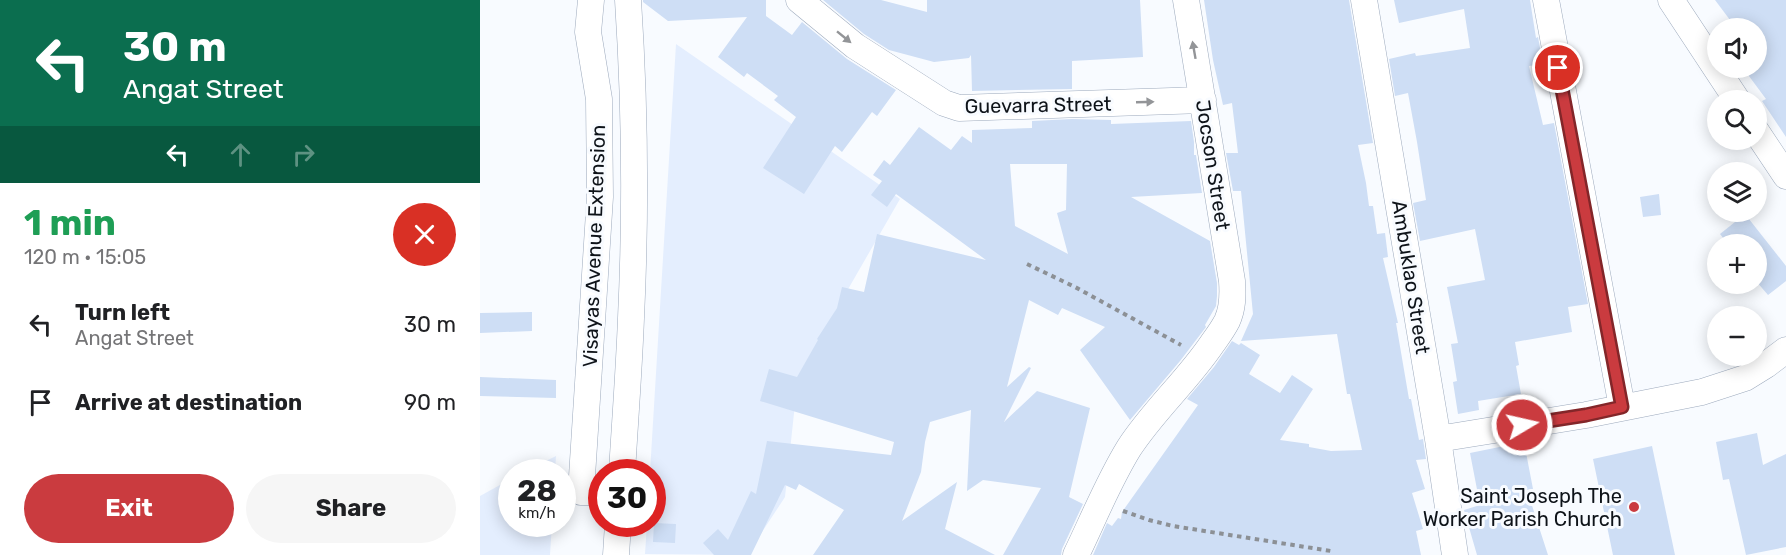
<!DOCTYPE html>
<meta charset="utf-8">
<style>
:root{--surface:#fff;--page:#f6f6f6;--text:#202124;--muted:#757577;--accent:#ca3b3f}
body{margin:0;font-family:Rubik,sans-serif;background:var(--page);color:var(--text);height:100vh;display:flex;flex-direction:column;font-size:22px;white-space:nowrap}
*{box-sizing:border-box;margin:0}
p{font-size:20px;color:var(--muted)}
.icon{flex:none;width:33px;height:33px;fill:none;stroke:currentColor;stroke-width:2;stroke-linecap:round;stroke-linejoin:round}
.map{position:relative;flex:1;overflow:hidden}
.side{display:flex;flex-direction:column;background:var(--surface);width:480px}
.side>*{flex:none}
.top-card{background:#0b6e4f;color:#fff;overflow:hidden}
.controls{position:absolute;left:1227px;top:18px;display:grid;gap:12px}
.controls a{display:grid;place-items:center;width:60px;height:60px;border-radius:50%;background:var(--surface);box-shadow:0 3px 15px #0003;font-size:30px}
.speed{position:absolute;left:18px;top:459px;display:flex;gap:12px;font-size:30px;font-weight:700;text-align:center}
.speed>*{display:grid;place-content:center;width:78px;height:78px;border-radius:50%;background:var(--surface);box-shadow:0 3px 15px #0003;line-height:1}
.speed small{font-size:15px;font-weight:400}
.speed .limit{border:9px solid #d22;background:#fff;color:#111}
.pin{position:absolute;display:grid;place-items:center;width:51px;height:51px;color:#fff;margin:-26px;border:3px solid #fff;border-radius:50%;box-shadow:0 2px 6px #0007}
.me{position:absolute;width:66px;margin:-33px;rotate:81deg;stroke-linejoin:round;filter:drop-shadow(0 0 4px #0008)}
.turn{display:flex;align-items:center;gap:21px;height:126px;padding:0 24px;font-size:27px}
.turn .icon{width:78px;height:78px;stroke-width:2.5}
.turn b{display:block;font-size:42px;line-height:51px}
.lanes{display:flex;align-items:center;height:57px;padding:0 24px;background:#0003;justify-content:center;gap:30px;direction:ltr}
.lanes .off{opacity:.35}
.round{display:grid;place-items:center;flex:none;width:63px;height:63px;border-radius:32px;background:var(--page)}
.overview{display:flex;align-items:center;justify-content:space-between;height:102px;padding:0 24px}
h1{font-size:36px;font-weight:700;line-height:45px;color:#1e9e55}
.action{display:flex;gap:12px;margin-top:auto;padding:12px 24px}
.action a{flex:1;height:69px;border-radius:36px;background:var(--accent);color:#fff;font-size:24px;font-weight:700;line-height:69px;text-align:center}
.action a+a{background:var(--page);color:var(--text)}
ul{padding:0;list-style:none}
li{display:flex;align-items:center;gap:18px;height:78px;padding:0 24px}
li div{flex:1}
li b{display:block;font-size:22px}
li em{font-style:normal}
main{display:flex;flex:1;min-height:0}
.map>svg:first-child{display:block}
.built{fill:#e4eefe}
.building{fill:#cedef5;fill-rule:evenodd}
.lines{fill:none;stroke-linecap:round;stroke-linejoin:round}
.minor-casing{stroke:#9daabd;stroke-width:27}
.path{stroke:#8c9095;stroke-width:4;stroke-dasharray:4.5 4.5;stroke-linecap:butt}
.minor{stroke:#fff;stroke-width:26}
.oneway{fill:#939598}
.route-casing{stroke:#832629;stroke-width:15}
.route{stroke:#ca3b3f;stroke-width:10}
.poi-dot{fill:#ca3b3f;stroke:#f8fbff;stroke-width:2}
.labels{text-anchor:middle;stroke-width:6;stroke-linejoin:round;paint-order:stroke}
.street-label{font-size:20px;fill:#0e1319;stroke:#f8fbff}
.poi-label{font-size:20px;fill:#0e1319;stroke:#f8fbff;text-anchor:end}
</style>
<main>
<section class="side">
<div class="top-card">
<div class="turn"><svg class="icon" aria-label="left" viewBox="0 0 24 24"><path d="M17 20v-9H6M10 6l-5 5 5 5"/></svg><div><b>30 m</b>Angat Street</div></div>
<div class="lanes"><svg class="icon" aria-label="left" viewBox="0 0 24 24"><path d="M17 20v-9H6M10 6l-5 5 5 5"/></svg><svg class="icon off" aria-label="ahead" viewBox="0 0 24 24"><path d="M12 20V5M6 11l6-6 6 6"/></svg><svg class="icon off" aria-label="right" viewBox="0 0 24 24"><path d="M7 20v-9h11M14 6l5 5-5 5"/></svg></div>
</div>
<div class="overview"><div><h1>1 min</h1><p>120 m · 15:05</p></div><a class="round" style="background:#d93025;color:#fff"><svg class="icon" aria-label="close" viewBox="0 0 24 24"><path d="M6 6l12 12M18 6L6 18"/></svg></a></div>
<ul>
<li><svg class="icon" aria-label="left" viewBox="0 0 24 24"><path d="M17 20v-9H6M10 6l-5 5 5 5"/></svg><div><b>Turn left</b><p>Angat Street</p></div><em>30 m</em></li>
<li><svg class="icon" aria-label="arrive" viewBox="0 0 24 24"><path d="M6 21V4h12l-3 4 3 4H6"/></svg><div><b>Arrive at destination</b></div><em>90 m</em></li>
</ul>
<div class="action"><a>Exit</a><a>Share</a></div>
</section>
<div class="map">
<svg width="1306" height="555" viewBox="0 0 1306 555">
<rect width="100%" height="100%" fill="#f8fbff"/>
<path class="built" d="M196,44L420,199L318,376L305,497L267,555L165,554L167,524H172V472H170Z
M76,456L75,472H44Z
M31,479L32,524H72L70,555H0V496Z"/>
<path class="building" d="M163,0H286V16L312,35L322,22L367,59L416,90L397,116L392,112L362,152L355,146L324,194L283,168L316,117L294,100L298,96L267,73L264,77L238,57L267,17L188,21L163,2Z
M343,0H401L447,12V0H660L663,57L592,61V89L492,91L491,55L489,58L454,62L409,50L384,34Z
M724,0H869L893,143L878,145L886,183L889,206H893L897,234L905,233L908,257L903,258L918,323H916L929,399H931L939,440L943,439L946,459L936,460L945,489L932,493L943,529L936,531L941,555H613L627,523L632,526L638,518L641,519L642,512L718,405L707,399L734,367L752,341L759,345L761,343L780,355L769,374L800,393L812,375L833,389L800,440L829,444V447L851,451L882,450L870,394H867L857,334L761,341L773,314L761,191H753L746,153H758L752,103L743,105L733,60Z
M914,0H1050L1056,38L1058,37L1063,64L1049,66L1063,125L1074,123L1108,304L1088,307L1092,332L1035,342L1039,365L1036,366L1041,394L998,401L999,410L978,414L973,382L977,381L971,344L978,343L967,287L1005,280L995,229L940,241L933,203L946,200L937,142L928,93L915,96L909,59L935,53L936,56L990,48L984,9L919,23Z
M1235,0H1306V137L1282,101L1286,99L1263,68H1276V28H1256Z
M592,119L631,120V124L711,121L714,142V155H716L722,193L651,197L730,241L737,283V296L736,306L725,325L726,327L700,361L650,420L600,350L625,327L582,308L578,315L549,300L527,387L549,367L551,368L524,422L557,391L610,408L589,497L603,504L582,549L581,555H523L561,488L503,480L487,491L491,410L450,422L445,442L441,472L422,521L477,482L465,529L515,555H333L364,510L319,484L316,490L305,485L271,555H234L223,543L238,529L248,540L271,491L276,494L287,441L411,455L414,442L280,401L289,369L317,377L338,340L337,339L357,308L362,287L384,292L397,234L506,260L416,194L407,207L391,195L402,181L393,175L404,160L410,165L439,127L471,150L482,136L492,143V130L552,128V121ZM530,164H587L586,210L577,213L588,254L535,226Z
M1179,194L1181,215L1163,217L1160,197Z
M1265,214L1306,266V281L1288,295L1276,281V244H1248L1240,234Z
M52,312V331L0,333V313Z
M0,377L76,380V398L0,396Z
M1277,433L1283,465L1306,454V547L1266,555L1249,479L1243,480L1236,442Z
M1044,442L1053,489L1047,490L1068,555H997L984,510L1000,505L990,453Z
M1172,446L1195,555H1133L1113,459Z
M174,523L196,524L195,543L173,542Z"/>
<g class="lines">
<defs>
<path id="minor" d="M111,0L108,32L119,99L120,197L101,492L122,493
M319,0L375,46L464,103L479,108L723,100
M884,0L958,439L975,555
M1066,0L1142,407
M1191,0L1257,100
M1276,131L1306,176
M958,439L1106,415L1222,392L1265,378L1286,365L1306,350
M142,472C145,421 149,370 151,318C156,212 155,106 148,0
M136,555L138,524
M596,555C613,520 628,482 649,448C673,411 707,381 732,344C737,337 743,329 747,321C753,308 753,295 752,281L706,0"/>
</defs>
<use href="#minor" class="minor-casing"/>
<path class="path" d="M547,264L595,287L701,345
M643,511L669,520L693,526L851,551"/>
<use href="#minor" class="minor"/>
</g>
<defs><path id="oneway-solid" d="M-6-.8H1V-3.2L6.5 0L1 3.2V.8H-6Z" transform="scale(1.5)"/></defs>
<g class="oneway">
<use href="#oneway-solid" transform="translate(364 37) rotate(39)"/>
<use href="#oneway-solid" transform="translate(714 50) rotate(-100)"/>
<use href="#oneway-solid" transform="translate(665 102) rotate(-2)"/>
</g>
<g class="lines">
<defs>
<path id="route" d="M1042,425L1106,415L1142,407L1078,68"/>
</defs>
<use href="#route" class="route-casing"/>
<use href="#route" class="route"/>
</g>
<circle class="poi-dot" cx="1154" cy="507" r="6"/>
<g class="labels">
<g class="street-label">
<text transform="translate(558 105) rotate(-1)" y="7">Guevarra Street</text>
<text transform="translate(733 165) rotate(81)" y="7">Jocson Street</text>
<text transform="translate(114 246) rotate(-88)" y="7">Visayas Avenue Extension</text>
<text transform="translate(931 277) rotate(81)" y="7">Ambuklao Street</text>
</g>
<g class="poi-label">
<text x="1142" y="503">Saint Joseph The<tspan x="1142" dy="23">Worker Parish Church</tspan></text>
</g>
</g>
</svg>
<div class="controls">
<a><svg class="icon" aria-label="sound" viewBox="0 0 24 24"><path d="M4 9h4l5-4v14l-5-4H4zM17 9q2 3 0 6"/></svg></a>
<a><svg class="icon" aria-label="search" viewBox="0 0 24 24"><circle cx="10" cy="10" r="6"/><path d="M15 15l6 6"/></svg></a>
<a><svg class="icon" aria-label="layers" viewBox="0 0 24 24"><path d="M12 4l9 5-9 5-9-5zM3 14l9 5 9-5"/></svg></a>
<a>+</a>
<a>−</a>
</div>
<div class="speed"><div>28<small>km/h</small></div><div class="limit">30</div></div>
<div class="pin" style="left:1078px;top:68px;background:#d93025"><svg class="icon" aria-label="arrive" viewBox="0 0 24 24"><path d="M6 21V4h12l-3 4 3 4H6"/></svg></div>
<svg class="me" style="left:1042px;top:425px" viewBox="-20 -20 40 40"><circle r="17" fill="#ca3b3f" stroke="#fff" stroke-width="3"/><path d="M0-11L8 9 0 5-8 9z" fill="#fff"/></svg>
</div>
</main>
